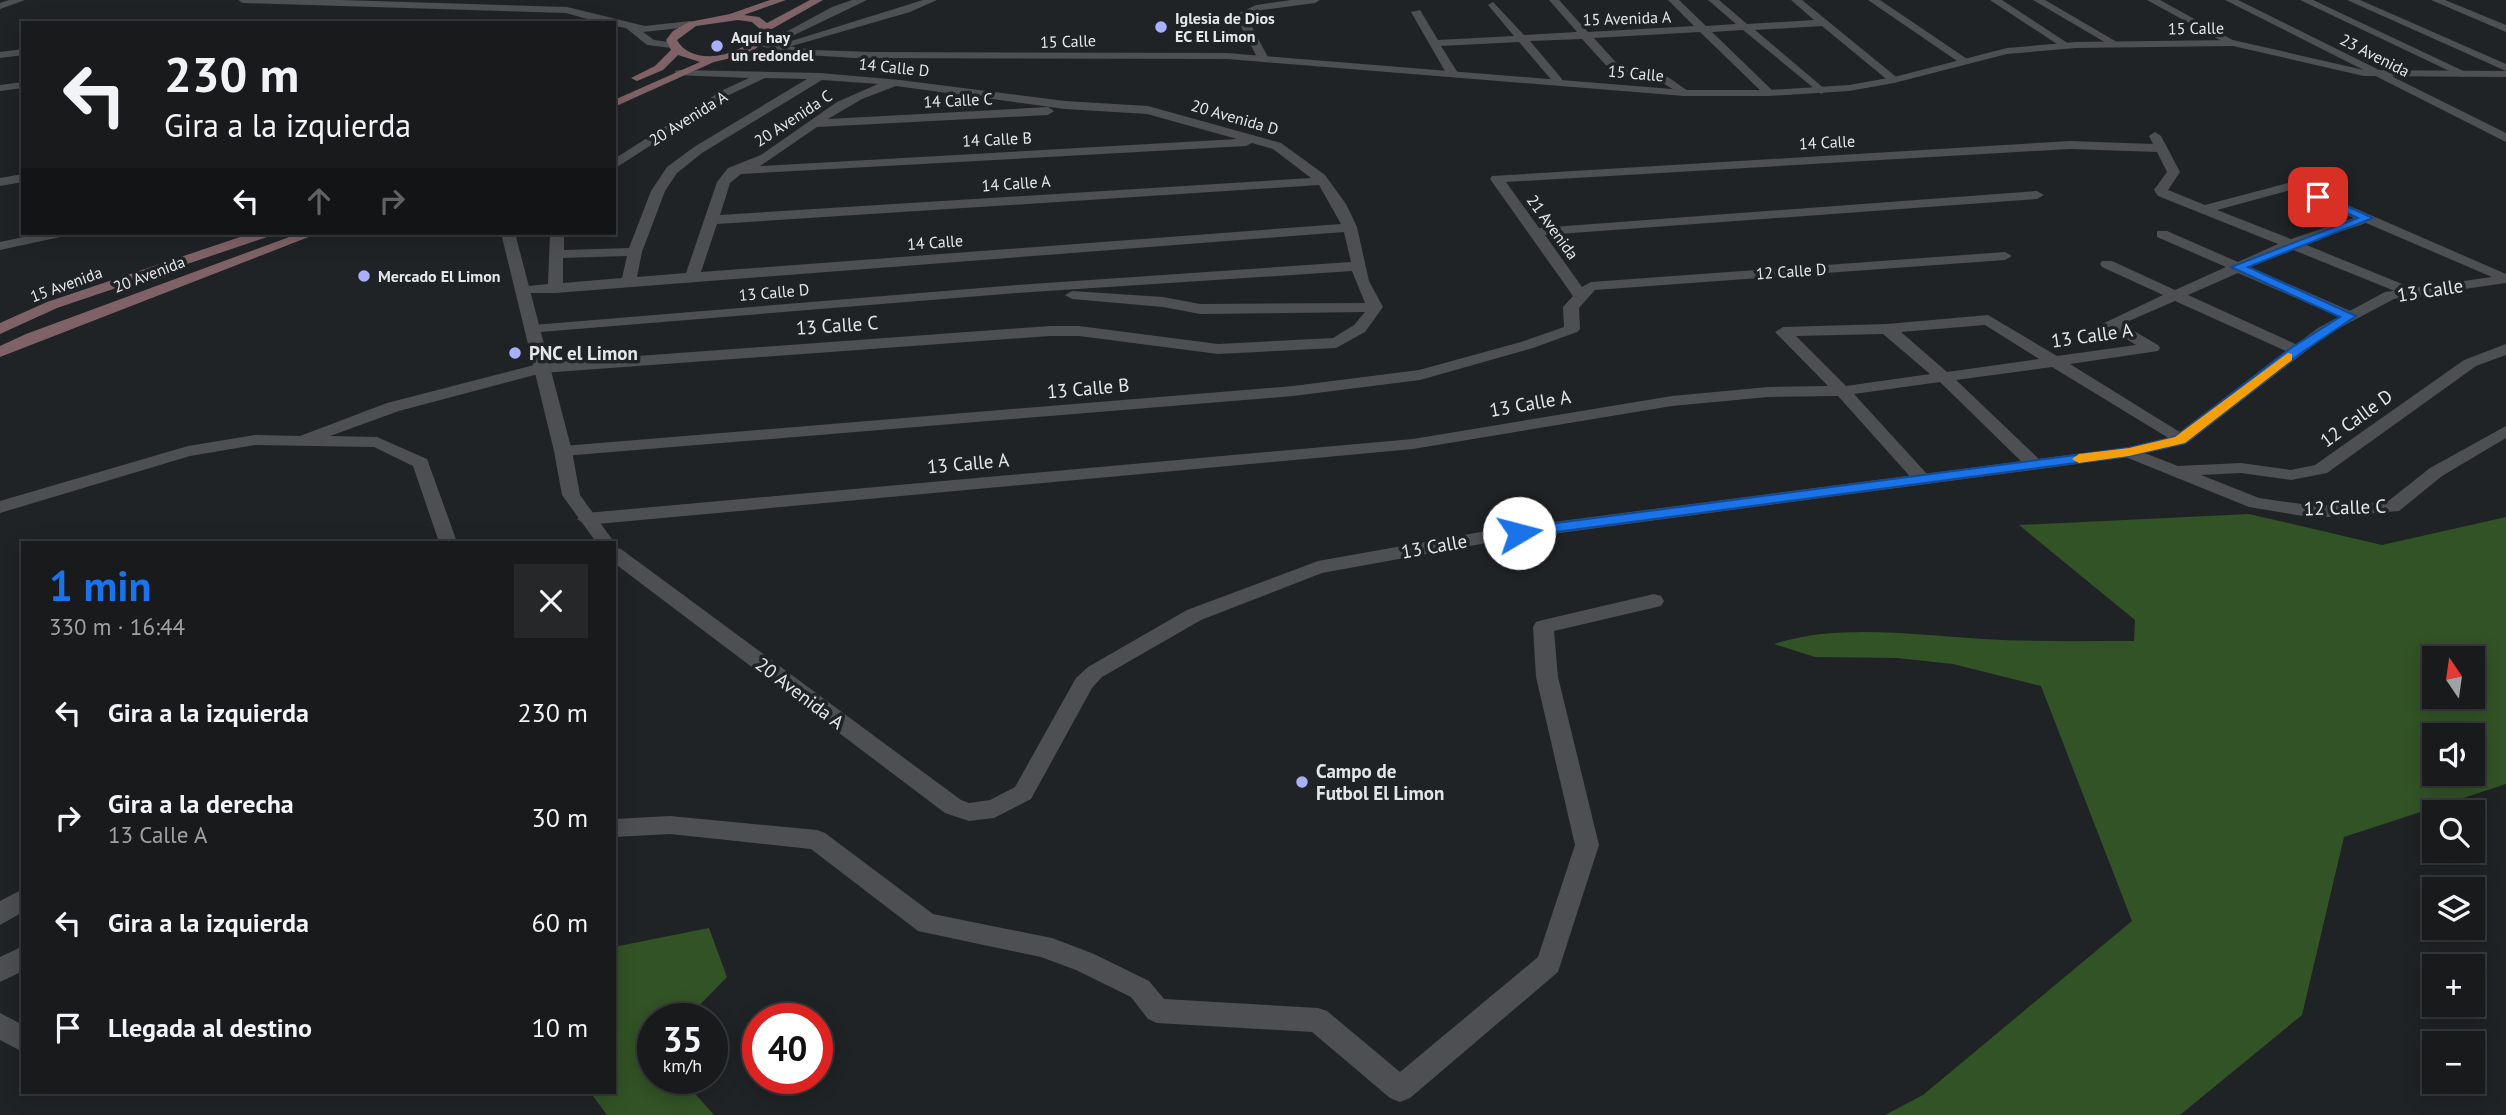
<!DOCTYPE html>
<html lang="es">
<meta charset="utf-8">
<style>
:root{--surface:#181a1c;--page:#252729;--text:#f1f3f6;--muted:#9fa1a3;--line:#36383b;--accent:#1a73e8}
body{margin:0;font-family:"PT Sans",sans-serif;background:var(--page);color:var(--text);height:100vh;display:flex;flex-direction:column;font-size:26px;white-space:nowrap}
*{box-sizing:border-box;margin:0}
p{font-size:23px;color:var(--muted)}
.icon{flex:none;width:38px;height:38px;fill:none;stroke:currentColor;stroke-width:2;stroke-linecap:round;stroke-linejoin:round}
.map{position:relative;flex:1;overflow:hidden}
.side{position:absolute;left:21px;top:541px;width:595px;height:553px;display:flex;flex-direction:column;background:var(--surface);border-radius:0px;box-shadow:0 4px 18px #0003,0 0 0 2px var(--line)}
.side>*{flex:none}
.hud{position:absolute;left:21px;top:21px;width:595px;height:214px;border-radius:0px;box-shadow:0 4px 18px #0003,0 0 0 2px var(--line);background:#181a1c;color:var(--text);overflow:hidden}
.needle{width:46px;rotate:347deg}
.fabs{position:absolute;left:2422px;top:646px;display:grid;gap:14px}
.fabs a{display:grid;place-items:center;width:63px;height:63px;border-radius:0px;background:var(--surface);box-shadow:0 4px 18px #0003,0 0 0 2px var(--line);font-size:35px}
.speed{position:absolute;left:637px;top:1003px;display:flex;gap:14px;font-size:35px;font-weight:700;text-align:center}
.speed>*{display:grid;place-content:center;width:91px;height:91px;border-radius:50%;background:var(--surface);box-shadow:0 4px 18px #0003,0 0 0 2px var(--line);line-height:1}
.speed small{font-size:18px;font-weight:400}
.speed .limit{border:10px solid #d22;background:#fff;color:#111}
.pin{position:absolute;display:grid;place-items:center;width:60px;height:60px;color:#fff;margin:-30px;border-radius:14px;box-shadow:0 4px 10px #0006}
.me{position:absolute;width:77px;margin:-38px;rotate:82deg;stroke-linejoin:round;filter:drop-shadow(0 0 5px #0008)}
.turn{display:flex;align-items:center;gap:24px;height:147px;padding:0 28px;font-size:32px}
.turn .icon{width:91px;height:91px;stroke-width:2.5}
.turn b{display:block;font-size:49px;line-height:60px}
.lanes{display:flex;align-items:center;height:66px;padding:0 28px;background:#0003;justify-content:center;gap:35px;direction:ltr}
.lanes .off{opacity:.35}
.round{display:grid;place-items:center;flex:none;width:74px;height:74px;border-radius:0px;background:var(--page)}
.overview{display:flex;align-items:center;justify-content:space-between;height:119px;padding:0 28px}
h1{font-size:42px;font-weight:800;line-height:52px;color:var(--accent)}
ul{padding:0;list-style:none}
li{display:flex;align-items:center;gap:21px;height:105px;padding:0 28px}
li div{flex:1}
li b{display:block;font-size:26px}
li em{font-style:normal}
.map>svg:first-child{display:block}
.green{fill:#325326;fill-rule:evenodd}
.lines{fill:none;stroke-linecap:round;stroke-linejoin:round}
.minor{fill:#4d4f53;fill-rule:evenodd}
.tertiary{fill:#4d4f53;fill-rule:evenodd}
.secondary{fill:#7f6267;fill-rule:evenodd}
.route{fill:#1a73e8;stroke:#114b97;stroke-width:2}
.slow{fill:#f59e0b}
.poi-dot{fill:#a8b0fc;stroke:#202326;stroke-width:2.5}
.labels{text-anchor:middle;stroke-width:7;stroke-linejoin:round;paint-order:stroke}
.far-poi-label{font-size:16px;font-weight:bold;fill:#e5e6e9;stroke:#202326;text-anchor:start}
.far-street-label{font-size:16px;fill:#e5e6e9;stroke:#202326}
.street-label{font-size:19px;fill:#e5e6e9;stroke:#202326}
.poi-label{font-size:19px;font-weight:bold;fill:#e5e6e9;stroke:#202326;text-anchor:start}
</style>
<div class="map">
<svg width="2506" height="1115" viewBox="0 0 2506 1115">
<rect width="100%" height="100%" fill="#202326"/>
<path class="green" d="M2249,514L2382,545L2506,517V784L2344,837L2302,1015L2180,1115H1885L1923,1095L2132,921L2041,686L1953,664L1897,658L1815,657L1774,644C1838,623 1917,635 1983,639C2033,642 2084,641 2134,641L2135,620L2019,525ZM2434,658H2473V696H2434ZM2434,735H2473V774H2434Z
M709,928L727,977L687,1018H653V1078H681L714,1115H607L590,1092H614V947Z"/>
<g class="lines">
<path class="minor" d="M9,0H25L0,9V3Z
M238,0H342L567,7L645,26L690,21L695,24L690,27L643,32L654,40L676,43V47L672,48L647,45L626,28L614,26V23H601L566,13L243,3Z
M852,0H867L784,40L775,38L832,7Z
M923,0H937L910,12L778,50L769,48Z
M1291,0H1320L1315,3L1262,10L1246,16L1269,59L1259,61L1235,15L1256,5Z
M1549,0H1559L1588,32L1694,26L1668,0H1679L1706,26L1736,24L1708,0H1719L1747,24L1814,20L1791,0H1802L1900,80L1890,82L1822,26L1755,30L1825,89L1827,91L1821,94L1743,30L1712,32L1773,91V95H1765L1700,32L1594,38L1621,68L1668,77L1688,91V95L1684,96L1661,82L1613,73L1582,39L1530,41L1562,79V83H1554L1519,42L1441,46L1458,73L1452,76L1446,73L1411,12L1420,10L1438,40L1514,36L1488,5L1493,2L1524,35L1577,32Z
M1868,0H1880L1970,61L1960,63Z
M1990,0H2002L2072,46L2063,48Z
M2033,0H2045L2122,45L2113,47Z
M2147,0H2160L2238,43L2229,45Z
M2225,0H2238L2506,133V142Z
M2300,0H2313L2472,75L2462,77Z
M2347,0H2360L2506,64V71Z
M2431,0H2445L2506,25V32Z
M23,49V55L0,58V52Z
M679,70L820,73L900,80L1065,101L1148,106L1281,143L1325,175L1346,204L1357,227L1369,281L1383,307L1365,332L1336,348L1218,354L1079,336H1050L542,373L399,411L330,436L377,437L427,459L457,542H439L413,466L374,447L255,445L190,456L0,513V501L188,446L255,435L300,436L387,403L542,363L1050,326H1079L1218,344L1333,338L1354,325L1365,312L1200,314L1163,307L1072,299L1065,295L1072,291L1163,297L1200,304L1365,303L1352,271L1017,293L528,333L525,330L528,327L533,325L1017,285L1351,262L1344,232L555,293H518L516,290L518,287L548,284L550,233H564V250L629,248L651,191L667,167L694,147L807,79L765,78L729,95L614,169V159L721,91L749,78L675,75V71ZM822,80L878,84L837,102L761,155L728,168L717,182L686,273L637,277L642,252L665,191L677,173L702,153ZM896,86L1065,109L1147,114L1237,139L760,166L817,127L1048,115L1054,111L1048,107L828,119L862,99ZM1252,143L1273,149L1311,178L720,215L730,183L741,174L1246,146ZM1319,185L1341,224L701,272L717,224ZM627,256L622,278L563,283V258Z
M23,82V88L0,91V85Z
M2155,132L2161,136L2180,172L2168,190L2205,205L2292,182L2297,183L2506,274V283L2366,223L2304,244L2412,288L2414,291L2412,294H2402L2291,249L2250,267L2355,313L2358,316L2355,319H2345L2238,273L2188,295L2302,347L2304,350L2302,353H2290L2175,301L2122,324L2158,345L2160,348L2158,351L2070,364L2186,436L2189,440L2180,445L2052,367L1956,380L2040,460L2043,464L2034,469L2028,468L1940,382L1854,394L1927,474L1930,478L1921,483L1915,482L1838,396L1768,397L1672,406L1413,449L586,525L577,519L586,513L1413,439L1672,396L1768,387L1828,386L1778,335L1775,332L1783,327L1887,324L1988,315L2057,356L2136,345L2102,324L2163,295L2102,267L2100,264L2102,261H2112L2175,290L2226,267L2157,237V231H2167L2238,262L2278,244L2158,196L2154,190L2167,172L2157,152L2070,149L1506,182L1539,228L2037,191L2044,195L2037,199L1545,235L1582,287L1591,282L2005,252L2012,256L2005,260L1595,290L1579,308L1580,329L1577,332L1533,348L1420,380L1293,396L563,456L554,451L563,446L1293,386L1419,370L1521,342L1564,327L1563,307L1573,296L1490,179L1492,176L2070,141L2153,144L2149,136ZM2291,190L2354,218L2291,239L2217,210ZM1985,325L2039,359L1947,372L1901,332ZM1883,334L1930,374L1846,386L1796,336Z
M23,174V182L0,186V178Z
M42,233H67L65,236L0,250V242Z
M2506,344V355L2476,366L2327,473L2291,480L2241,473L2201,475L2259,498L2315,506L2387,502L2430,468L2506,426V438L2442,476L2399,511L2315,518L2249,507L2123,456L2120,452L2129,447L2178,466L2241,463L2291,470L2315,465L2464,360Z
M1654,594L1661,596L1664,601L1661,606L1554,631L1558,677L1599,845L1558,972L1410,1098L1400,1102L1390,1098L1312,1032L1157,1023L1148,1019L1131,997L1076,970L1041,957L918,931L811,849L670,834L614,837V819L670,816L817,830L825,833L933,914L1052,938L1094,954L1149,981L1164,999L1318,1008L1327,1011L1400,1072L1538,957L1575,845L1536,677L1533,627L1536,622L1543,620Z
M23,889V912L0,925V901Z
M23,946V971L0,982V957Z
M0,1013L23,1025V1052L0,1040Z"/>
<path class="tertiary" d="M2233,40L2364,70L2506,71V77L2364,76L2233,46L2076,48L2007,54L1894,83L1849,91L1769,96H1684L1227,59L853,58L794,54L751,44L756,41L814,50L872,52L1227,53L1684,90H1769L1849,85L1894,77L2007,48L2076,42Z
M501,233H515L572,451L580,495L614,542H596L562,495L554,451Z
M2506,275V283L2394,299L2328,334L2186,444L2129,457L1492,542L1322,573L1201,620L1102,677L1092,688L1031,799L994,818L969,821L945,813L614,563V547L621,549L961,800L969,803L990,800L1015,787L1076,678L1088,667L1187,610L1318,561L1492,530L2129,447L2174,436L2318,328L2385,292Z"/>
<path class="secondary" d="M770,0H786L744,15L759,17L767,23L810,0H823L770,30L765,41L754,50L740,56L714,62L614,107V100L700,62L678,55L663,70L637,81L631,78L655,66L671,50L666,40L673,31L689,22L730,14ZM738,20L752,22L760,29C749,55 692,69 677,40L696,26Z
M252,233H272L270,236L57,308L0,334V323L47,302Z
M300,233H319L0,357V346L26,334Z"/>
</g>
<path class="route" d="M2318,193L2373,218L2248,267L2356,316L2301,353L2185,443L2129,456L1519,537L1511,533L1519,528L2129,448L2175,437L2291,348L2340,317L2231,267L2358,218L2314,199L2312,197Z"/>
<path class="slow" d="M2288,353L2292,354V360L2185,443L2129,456L2079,463L2072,459L2079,454L2129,448L2175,437Z"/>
<g class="poi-dot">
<circle cx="1161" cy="27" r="7"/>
<circle cx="717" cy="46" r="7"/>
<circle cx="364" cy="276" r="7"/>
<circle cx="515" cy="353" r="7"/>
<circle cx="1302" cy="782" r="7"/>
</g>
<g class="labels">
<g class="far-poi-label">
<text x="1175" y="24">Iglesia de Dios<tspan x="1175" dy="18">EC El Limon</tspan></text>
<text x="731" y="43">Aquí hay<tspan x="731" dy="18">un redondel</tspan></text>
<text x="378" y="282">Mercado El Limon</text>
</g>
<g class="far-street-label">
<text transform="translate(1627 18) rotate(-2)" y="6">15 Avenida A</text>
<text transform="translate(2196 28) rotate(-1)" y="6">15 Calle</text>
<text transform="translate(1068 41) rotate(-2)" y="6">15 Calle</text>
<text transform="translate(2375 55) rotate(27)" y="6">23 Avenida</text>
<text transform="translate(894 67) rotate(6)" y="6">14 Calle D</text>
<text transform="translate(1636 73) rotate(5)" y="6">15 Calle</text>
<text transform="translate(958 100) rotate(-3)" y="6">14 Calle C</text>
<text transform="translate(1235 117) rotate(16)" y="6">20 Avenida D</text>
<text transform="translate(688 118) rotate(-32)" y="6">20 Avenida A</text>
<text transform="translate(793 118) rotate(-33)" y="6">20 Avenida C</text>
<text transform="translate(997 139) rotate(-3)" y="6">14 Calle B</text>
<text transform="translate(1827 142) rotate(-3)" y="6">14 Calle</text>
<text transform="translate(1016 183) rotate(-4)" y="6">14 Calle A</text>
<text transform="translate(1553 227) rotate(54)" y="6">21 Avenida</text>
<text transform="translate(935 242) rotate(-4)" y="6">14 Calle</text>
<text transform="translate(1791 271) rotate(-4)" y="6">12 Calle D</text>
<text transform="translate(149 274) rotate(-21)" y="6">20 Avenida</text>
<text transform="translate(66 284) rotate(-20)" y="6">15 Avenida</text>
<text transform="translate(774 292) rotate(-5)" y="6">13 Calle D</text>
</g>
<g class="street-label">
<text transform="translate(2430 290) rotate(-9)" y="7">13 Calle</text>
<text transform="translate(837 325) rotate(-4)" y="7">13 Calle C</text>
<text transform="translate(2092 335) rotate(-8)" y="7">13 Calle A</text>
<text transform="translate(1088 388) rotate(-5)" y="7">13 Calle B</text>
<text transform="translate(1530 403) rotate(-10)" y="7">13 Calle A</text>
<text transform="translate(2356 418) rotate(-36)" y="7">12 Calle D</text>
<text transform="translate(968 463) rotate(-5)" y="7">13 Calle A</text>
<text transform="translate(2345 507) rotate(-2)" y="7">12 Calle C</text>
<text transform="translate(1434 546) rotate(-10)" y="7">13 Calle</text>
<text transform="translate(800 693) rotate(37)" y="7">20 Avenida A</text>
</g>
<g class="poi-label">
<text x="529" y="360">PNC el Limon</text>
<text x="1316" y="778">Campo de<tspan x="1316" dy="22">Futbol El Limon</tspan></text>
</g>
</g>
</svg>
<div class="fabs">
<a><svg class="needle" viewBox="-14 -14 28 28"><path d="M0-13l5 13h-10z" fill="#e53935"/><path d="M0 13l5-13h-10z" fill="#9fa1a3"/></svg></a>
<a><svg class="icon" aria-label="sound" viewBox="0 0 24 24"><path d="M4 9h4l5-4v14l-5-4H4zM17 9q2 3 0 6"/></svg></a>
<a><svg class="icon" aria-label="search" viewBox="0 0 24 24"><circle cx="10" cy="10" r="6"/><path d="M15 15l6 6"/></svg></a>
<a><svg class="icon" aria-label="layers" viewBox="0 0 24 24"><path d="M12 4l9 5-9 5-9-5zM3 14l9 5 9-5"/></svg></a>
<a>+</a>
<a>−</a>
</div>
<div class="speed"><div>35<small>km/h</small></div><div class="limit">40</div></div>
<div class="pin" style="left:2318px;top:197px;background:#d93025"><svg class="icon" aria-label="arrive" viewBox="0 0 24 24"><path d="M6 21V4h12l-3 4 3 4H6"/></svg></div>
<svg class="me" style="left:1519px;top:533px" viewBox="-20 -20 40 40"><circle r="19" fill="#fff"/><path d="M0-13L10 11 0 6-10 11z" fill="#1a73e8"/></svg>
<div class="hud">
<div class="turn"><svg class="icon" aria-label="left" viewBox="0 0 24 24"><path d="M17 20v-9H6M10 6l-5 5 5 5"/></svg><div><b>230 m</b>Gira a la izquierda</div></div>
<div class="lanes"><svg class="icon" aria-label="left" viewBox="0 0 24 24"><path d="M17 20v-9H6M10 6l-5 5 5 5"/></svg><svg class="icon off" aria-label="ahead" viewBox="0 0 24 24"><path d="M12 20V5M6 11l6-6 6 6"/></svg><svg class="icon off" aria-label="right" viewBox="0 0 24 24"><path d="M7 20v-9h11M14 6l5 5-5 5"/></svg></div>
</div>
<section class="side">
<div class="overview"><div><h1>1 min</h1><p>330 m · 16:44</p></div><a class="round"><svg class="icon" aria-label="close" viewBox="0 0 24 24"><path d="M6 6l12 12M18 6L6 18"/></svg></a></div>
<ul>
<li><svg class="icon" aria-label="left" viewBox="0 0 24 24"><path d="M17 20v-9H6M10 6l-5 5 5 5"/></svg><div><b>Gira a la izquierda</b></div><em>230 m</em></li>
<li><svg class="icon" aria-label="right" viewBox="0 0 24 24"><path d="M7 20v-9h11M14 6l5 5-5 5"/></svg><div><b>Gira a la derecha</b><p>13 Calle A</p></div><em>30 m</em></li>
<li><svg class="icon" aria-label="left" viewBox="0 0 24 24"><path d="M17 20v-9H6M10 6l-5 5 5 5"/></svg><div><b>Gira a la izquierda</b></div><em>60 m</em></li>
<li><svg class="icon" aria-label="arrive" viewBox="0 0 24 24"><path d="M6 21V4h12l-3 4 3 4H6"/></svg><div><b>Llegada al destino</b></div><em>10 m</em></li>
</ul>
</section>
</div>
